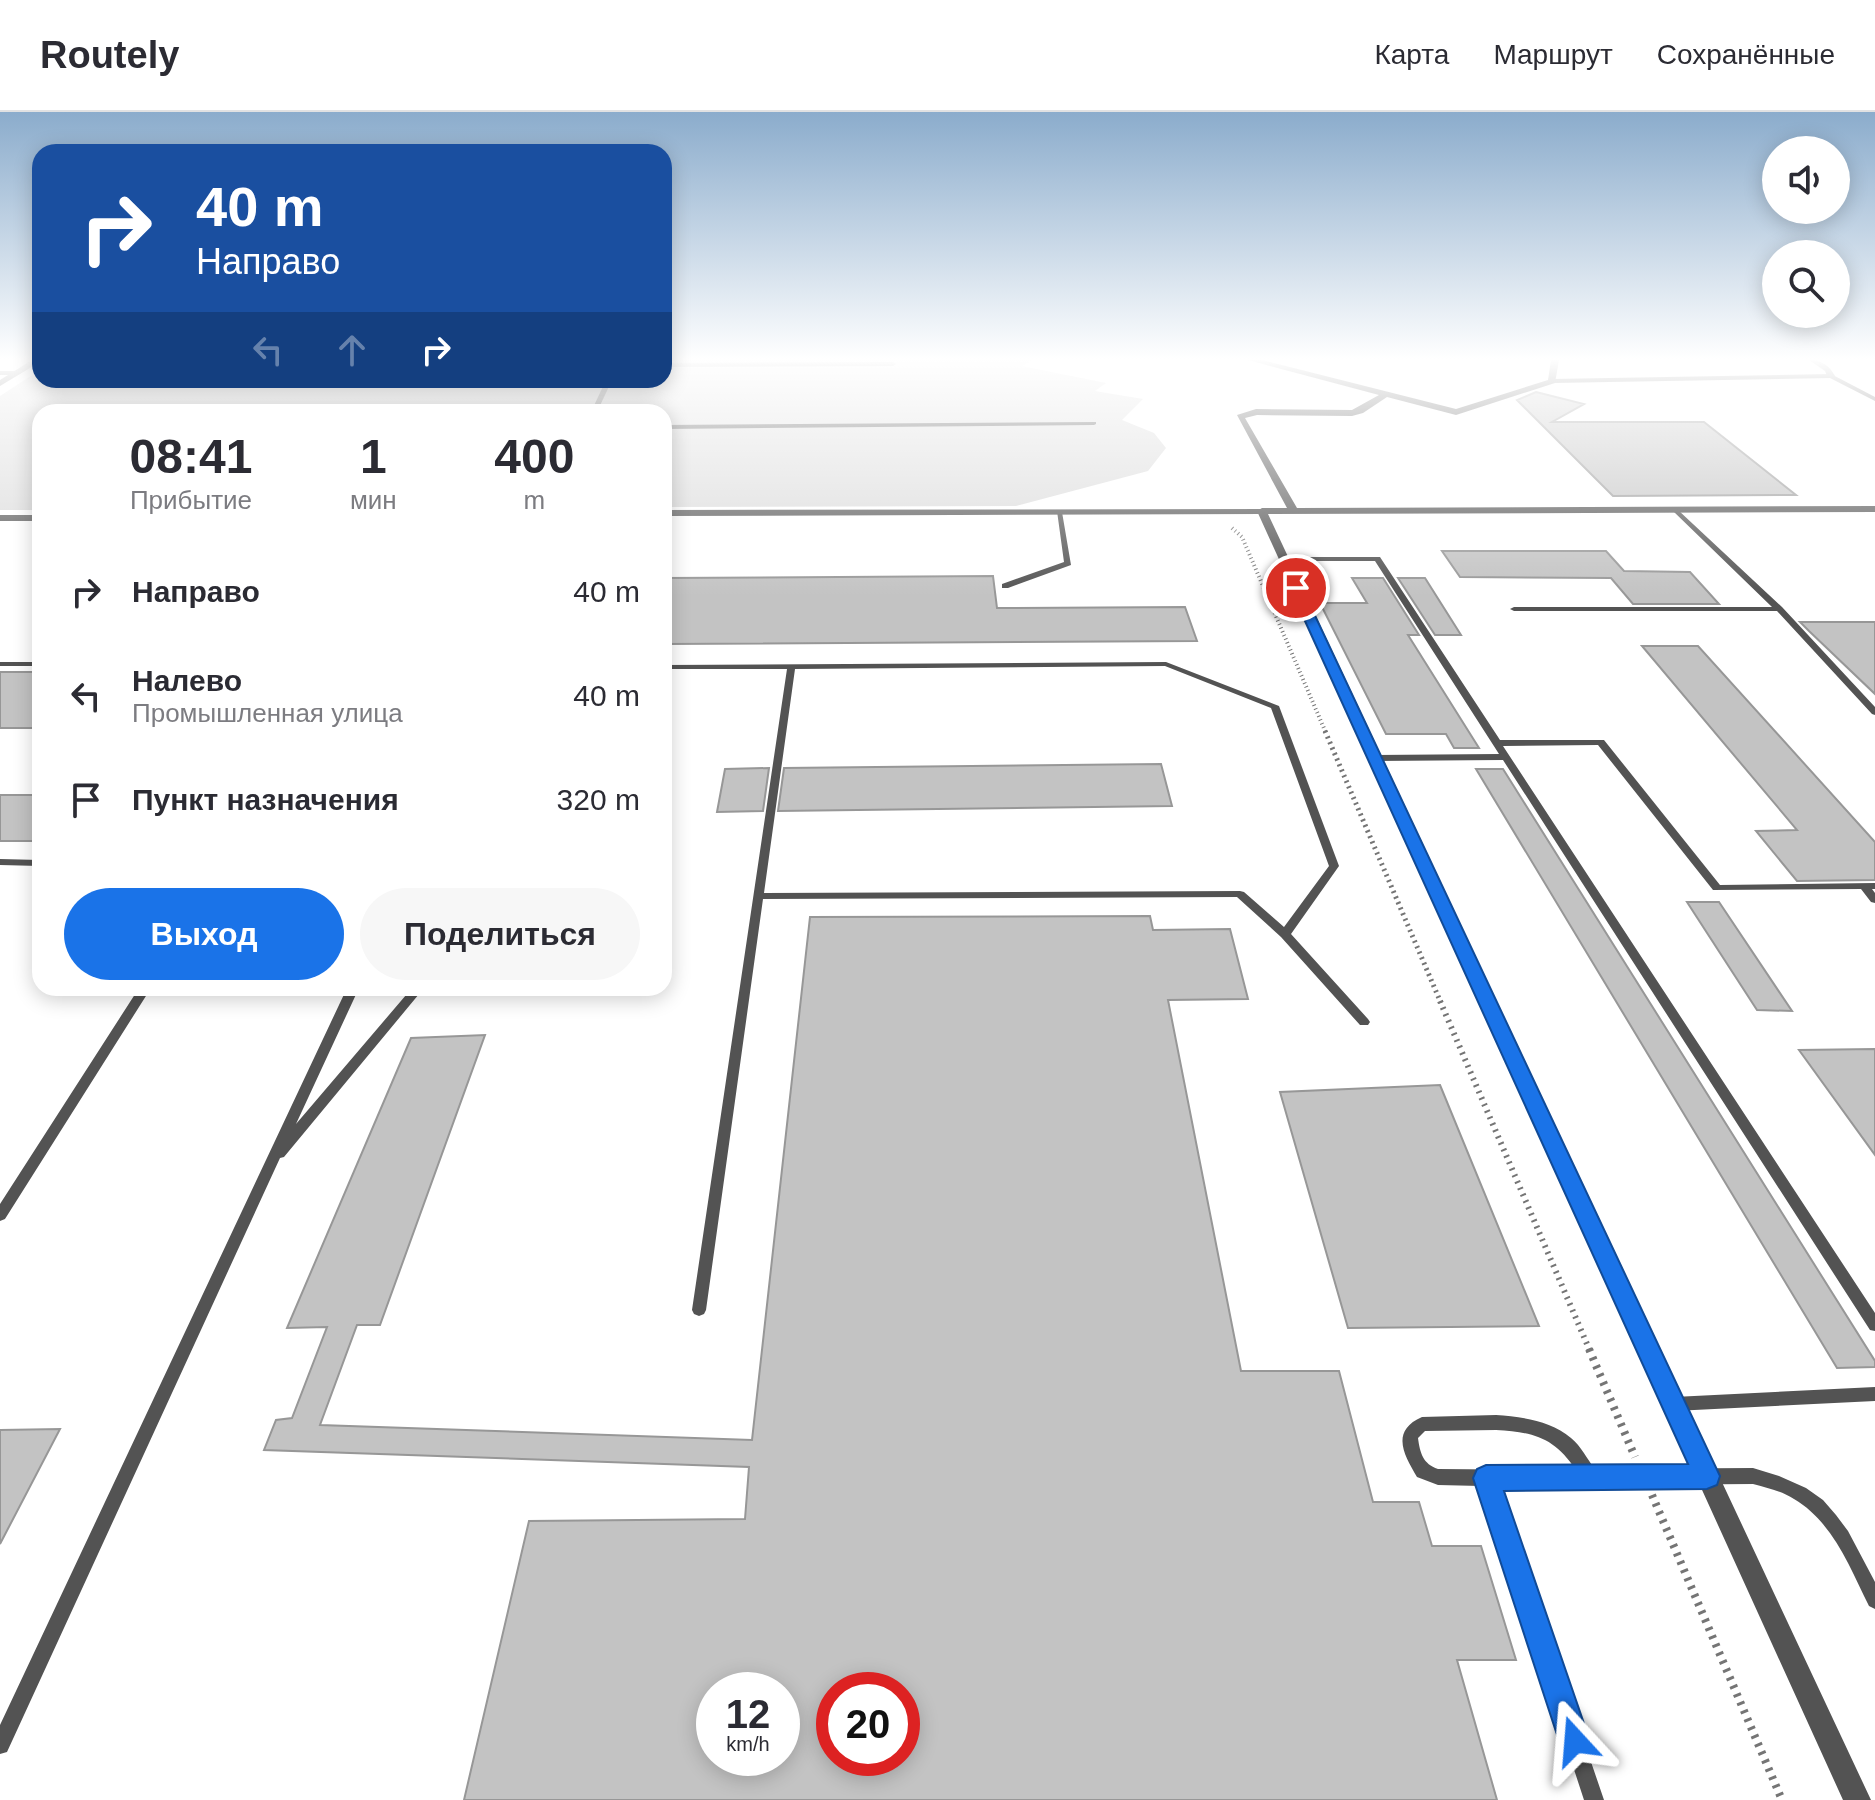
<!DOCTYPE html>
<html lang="ru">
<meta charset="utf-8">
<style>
:root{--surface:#fff;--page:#f7f7f7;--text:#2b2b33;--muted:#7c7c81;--line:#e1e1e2;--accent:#1a73e8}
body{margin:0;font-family:Helvetica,sans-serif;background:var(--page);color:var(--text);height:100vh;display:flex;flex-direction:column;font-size:30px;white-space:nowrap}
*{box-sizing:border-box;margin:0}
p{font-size:26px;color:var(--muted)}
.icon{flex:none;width:44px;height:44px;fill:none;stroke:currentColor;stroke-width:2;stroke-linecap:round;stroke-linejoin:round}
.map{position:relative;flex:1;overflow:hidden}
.sheet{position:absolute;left:32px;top:292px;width:640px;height:592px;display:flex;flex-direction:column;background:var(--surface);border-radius:24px;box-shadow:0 4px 20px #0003}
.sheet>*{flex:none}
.hud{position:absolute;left:32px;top:32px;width:640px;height:244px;border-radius:24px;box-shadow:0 4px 20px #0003;background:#1a4fa0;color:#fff;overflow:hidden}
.tools{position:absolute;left:1762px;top:24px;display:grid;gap:16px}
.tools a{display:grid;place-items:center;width:88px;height:88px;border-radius:50%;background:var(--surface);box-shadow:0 4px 20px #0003;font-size:40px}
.speed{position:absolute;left:696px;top:1560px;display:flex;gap:16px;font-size:40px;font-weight:700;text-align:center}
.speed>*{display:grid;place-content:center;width:104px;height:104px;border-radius:50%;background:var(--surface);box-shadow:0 4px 20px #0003;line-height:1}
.speed small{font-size:20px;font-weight:400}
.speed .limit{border:12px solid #d22;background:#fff;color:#111}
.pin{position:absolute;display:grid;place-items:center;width:68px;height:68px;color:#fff;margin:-34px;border:4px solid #fff;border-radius:50%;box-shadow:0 2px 8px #0007}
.me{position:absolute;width:88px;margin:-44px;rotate:341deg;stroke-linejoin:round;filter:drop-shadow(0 0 6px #0008)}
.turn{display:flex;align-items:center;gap:28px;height:168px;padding:0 32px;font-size:36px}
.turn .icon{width:104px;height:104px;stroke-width:2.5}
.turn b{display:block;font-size:56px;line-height:68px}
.lanes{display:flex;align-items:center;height:76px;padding:0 32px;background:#0003;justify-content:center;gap:40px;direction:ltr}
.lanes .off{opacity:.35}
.eta{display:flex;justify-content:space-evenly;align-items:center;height:136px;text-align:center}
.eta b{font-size:48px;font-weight:700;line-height:56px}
.primary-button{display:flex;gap:16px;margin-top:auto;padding:16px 32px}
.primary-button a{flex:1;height:92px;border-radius:48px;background:var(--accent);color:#fff;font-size:32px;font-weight:700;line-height:92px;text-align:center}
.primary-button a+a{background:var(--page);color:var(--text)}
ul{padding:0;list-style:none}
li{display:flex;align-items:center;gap:24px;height:104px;padding:0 32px}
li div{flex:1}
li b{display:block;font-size:30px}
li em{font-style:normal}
header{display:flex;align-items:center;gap:48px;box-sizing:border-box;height:112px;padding:0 40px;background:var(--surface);border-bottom:2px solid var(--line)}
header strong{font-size:38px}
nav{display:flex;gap:44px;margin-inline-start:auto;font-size:28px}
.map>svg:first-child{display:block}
.green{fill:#dadada}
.building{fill:#c3c3c3;stroke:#979797;stroke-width:2;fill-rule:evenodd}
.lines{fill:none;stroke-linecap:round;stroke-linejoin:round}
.path-far3{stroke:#757575;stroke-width:4;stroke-dasharray:1 3;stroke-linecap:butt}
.path-far2{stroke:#757575;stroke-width:5;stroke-dasharray:2 4;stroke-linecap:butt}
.path-far1{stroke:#757575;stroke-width:6;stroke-dasharray:2 5;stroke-linecap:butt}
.path{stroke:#757575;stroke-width:8;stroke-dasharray:3 6;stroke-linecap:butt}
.service{fill:#535353;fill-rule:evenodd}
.minor{fill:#535353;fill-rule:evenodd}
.tertiary{fill:#535353;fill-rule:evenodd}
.route{fill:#1a73e8;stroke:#114b97;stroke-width:2}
</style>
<header>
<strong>Routely</strong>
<nav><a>Карта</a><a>Маршрут</a><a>Сохранённые</a></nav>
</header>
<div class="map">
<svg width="1875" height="1688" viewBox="0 0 1875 1688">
<rect width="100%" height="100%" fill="#fff"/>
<path class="green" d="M664,248H1033L1022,254L1106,271L1095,279L1143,287L1122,308L1154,321L1166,336L1148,359L1016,394L664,395V300H40V398H0V284L40,258V268H664Z"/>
<path class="building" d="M1536,280L1584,292L1552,310H1704L1796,383L1613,384L1517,288Z
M1442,439H1606L1624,459L1690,460L1719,492H1633L1611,466L1460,465Z
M993,464L997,496L1185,495L1197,529L664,532V466Z
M1352,466H1383L1419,523H1408L1479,636H1454L1446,622H1386L1320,491H1367Z
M1398,466H1425L1461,523H1435Z
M1800,510H1875V582L1809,519Z
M1642,534H1698L1875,730V768L1797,769L1756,719L1797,718Z
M0,560H40V616H0Z
M1161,652L1172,694L778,699L784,656Z
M769,656L763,699L717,700L725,657Z
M1476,657H1503L1875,1249V1255L1837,1256Z
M0,683H40V729H0Z
M1687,790H1719L1792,899L1757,898Z
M1150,804L1153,818L1230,817L1248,887L1168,888L1241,1259H1339L1373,1390H1419L1432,1434H1481L1516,1548H1457L1497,1688H464L529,1409L745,1407L749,1355L264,1338L276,1308L292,1306L327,1215L287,1216L411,926L485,923L380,1213H357L320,1313L752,1328L810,805ZM714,1578H782V1646H714ZM834,1578H902V1646H834Z
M1875,937V1043L1799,938Z
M1440,973L1539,1214L1348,1216L1280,980Z
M60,1317L0,1432V1318Z"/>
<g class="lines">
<path class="path-far3" d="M1232,416L1242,425L1326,621"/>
<path class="path-far2" d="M1325,619L1441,891"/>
<path class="path-far1" d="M1440,889L1590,1239"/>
<path class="path" d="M1589,1237L1635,1345
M1652,1383L1782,1688"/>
<path class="service" d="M664,251L893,250L896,252L893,254L664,255Z
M0,259H18L21,261L18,263H0Z
M1831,262L1875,285V289L1830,266L1552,271L1549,269L1552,267Z
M606,268H612L597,300H591Z
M1096,310V312L1094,313L664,317V313Z
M1674,398H1678L1782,495L1875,595V603L1872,602L1777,499H1514L1510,497L1514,495H1772L1674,400Z
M1057,399L1062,400L1071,453L1008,476H1002V472L1064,450Z
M1280,445H1380L1500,628H1604L1720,773L1875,771V777H1872L1875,781V791L1871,790L1861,777L1713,778L1598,633L1503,634L1875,1201V1219L1870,1218L1503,648L1375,649L1370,646L1375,643L1499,642L1375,449H1283L1279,447Z
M0,550H40V554H0Z
M1166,550L1279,594L1339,754L1291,822L1368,907L1370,910L1368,913H1360L1281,825L1237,785L763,787L706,1198L704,1202L699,1204L694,1202L692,1198L787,557H664V553ZM1165,554L1271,596L1329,754L1284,815L1244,780L1240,779L764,781L795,557Z
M0,747L40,748V754L0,753Z
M139,876H151L5,1107L0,1109V1092Z
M347,876H359L296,1012L412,876H424L284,1045L280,1046L7,1640L0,1642V1613Z
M1875,1275V1289L1674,1299L1669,1297L1666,1292L1669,1287L1674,1285Z
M1496,1303C1521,1305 1550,1308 1571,1326C1581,1334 1587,1347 1595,1357L1753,1356L1779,1364L1806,1376L1823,1388L1836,1403L1848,1419L1875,1470V1497L1869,1494C1850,1456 1833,1410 1794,1387C1782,1379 1767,1376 1753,1372L1497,1374L1604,1688H1584L1481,1374L1438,1373L1417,1365C1404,1343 1390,1319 1422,1305ZM1496,1318C1533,1320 1554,1325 1576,1358L1438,1357C1423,1352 1420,1341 1418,1326L1425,1319Z"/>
<path class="minor" d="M32,248L40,250L0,274V268Z
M1248,248H1262L1456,297L1548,268L1551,248H1559L1555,271L1456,303L1387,285L1363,301L1352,304L1257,303L1245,306L1297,396L1875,394V400L1268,402L1871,1688H1843L1257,399L1262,396H1287L1237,303L1256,297L1352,298L1379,283Z
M1809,248C1821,248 1829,253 1835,264L1828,266L1825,259Z"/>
<path class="tertiary" d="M1265,397L1267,399L1262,402L664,404V398Z
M0,403H40V409H0Z"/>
</g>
<linearGradient id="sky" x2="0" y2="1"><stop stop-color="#8baccc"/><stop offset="0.51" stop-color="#fff"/><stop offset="1" stop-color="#fff" stop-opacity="0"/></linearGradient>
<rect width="1875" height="484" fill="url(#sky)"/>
<path class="route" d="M1296,472L1302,476L1720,1364L1717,1373L1707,1377L1504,1379L1590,1629L1585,1640L1575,1645L1564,1640L1559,1629L1473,1366L1477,1357L1486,1353L1688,1352L1290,476Z"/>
</svg>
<div class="tools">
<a><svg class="icon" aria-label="sound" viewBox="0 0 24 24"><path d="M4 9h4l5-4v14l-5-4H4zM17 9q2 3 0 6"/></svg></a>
<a><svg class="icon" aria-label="search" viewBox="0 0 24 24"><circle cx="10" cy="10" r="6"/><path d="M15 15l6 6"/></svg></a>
</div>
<div class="speed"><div>12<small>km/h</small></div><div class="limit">20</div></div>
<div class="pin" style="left:1296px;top:476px;background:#d93025"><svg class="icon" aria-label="arrive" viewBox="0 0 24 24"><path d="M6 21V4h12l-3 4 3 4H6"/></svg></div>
<svg class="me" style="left:1575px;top:1629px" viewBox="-20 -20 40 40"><path d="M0-17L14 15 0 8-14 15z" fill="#1a73e8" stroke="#fff" stroke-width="4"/></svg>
<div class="hud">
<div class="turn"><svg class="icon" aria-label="right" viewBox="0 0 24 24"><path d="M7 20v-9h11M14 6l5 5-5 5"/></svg><div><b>40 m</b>Направо</div></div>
<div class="lanes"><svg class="icon off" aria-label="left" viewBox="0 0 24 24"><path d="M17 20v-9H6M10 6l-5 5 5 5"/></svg><svg class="icon off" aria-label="ahead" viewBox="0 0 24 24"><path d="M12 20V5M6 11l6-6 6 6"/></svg><svg class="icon" aria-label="right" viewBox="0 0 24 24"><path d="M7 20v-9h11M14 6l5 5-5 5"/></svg></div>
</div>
<section class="sheet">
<div class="eta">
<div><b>08:41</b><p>Прибытие</p></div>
<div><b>1</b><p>мин</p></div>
<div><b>400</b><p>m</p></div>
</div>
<ul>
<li><svg class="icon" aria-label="right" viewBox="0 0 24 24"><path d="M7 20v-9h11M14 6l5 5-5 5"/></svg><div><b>Направо</b></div><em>40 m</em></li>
<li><svg class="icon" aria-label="left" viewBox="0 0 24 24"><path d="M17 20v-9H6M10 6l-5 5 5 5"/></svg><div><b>Налево</b><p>Промышленная улица</p></div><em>40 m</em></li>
<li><svg class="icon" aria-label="arrive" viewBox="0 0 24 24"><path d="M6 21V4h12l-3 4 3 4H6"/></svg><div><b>Пункт назначения</b></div><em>320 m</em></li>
</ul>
<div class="primary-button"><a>Выход</a><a>Поделиться</a></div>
</section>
</div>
